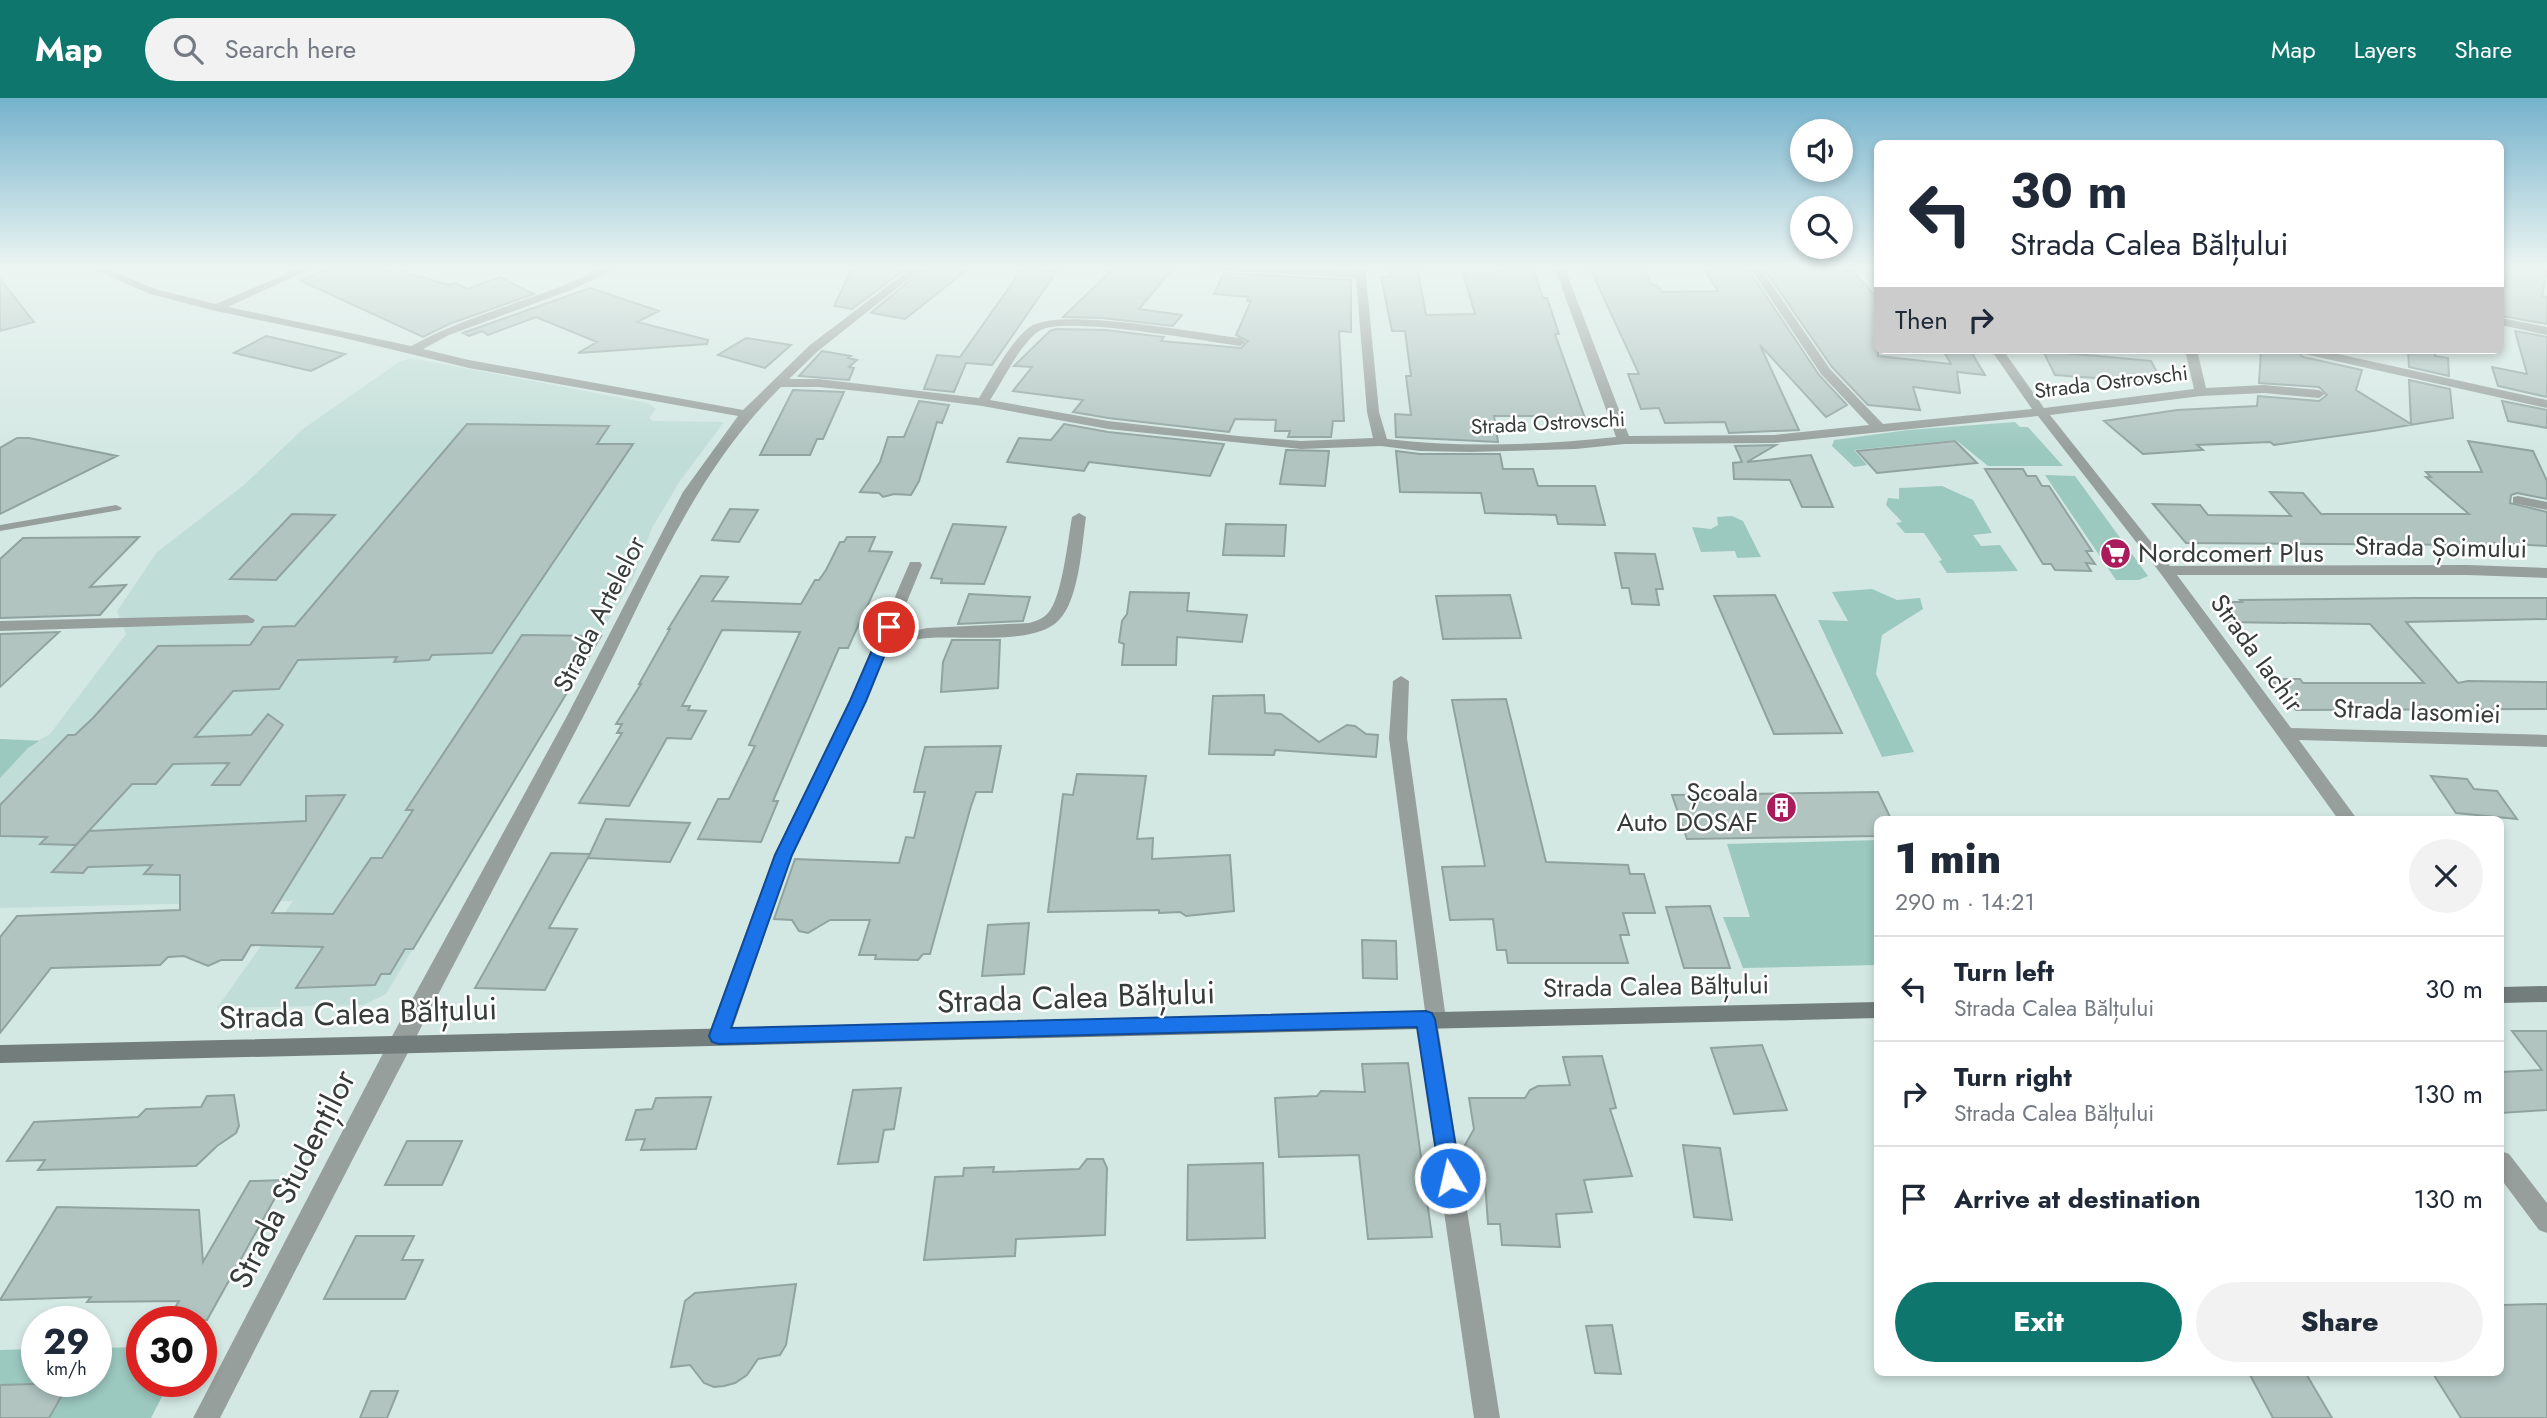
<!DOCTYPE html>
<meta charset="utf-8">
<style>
:root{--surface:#fff;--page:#f2f2f3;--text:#1f2937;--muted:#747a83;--line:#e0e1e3;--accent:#0f766e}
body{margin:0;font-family:Jost,sans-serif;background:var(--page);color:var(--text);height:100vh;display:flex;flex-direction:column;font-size:26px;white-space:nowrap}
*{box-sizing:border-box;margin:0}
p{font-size:23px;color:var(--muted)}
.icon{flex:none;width:38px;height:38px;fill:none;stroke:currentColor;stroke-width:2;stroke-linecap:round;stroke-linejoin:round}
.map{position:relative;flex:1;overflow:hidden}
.details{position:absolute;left:1874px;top:718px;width:630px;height:560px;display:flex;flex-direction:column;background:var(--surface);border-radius:10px;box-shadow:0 4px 10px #0003}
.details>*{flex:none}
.guide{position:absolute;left:1874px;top:42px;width:630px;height:214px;border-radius:10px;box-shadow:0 4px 10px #0003;background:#fff;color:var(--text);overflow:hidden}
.controls{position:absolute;left:1790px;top:21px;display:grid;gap:14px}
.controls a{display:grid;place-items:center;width:63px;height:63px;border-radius:50%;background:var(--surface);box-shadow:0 4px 10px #0003;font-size:35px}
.speed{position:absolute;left:21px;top:1208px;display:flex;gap:14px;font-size:35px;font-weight:700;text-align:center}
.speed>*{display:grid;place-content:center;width:91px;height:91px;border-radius:50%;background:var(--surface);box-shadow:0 4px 10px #0003;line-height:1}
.speed small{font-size:18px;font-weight:400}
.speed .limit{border:10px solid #d22;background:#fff;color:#111}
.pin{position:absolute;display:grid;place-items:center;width:60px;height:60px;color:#fff;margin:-30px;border:4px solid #fff;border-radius:50%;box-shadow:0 2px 7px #0007}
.me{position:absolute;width:77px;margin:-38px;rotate:351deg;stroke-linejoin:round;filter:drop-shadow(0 0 5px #0008)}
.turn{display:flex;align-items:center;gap:24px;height:147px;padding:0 21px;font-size:32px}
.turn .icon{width:91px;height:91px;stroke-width:2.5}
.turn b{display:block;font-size:49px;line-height:60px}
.then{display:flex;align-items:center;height:66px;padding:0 21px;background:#0003;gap:14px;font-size:26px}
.round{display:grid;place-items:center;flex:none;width:74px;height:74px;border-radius:37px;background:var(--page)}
.summary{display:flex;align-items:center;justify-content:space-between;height:119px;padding:0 21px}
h1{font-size:42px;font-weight:800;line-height:52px}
.cta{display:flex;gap:14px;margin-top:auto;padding:14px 21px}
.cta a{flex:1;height:80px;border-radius:42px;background:var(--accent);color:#fff;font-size:28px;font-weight:800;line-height:80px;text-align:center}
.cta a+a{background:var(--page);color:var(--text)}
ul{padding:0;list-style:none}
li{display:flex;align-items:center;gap:21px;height:105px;padding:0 21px;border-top:2px solid var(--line)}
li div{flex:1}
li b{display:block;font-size:26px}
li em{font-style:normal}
header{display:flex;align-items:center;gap:42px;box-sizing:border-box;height:98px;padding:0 35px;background:var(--accent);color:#fff}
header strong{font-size:33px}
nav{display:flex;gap:38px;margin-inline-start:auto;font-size:24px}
.search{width:490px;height:63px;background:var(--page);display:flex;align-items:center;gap:18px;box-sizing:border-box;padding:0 24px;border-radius:38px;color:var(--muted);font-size:26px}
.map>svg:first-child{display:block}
.built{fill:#c1ddd7}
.green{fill:#9bc8bf}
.building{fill:#b1c4c0;stroke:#91a39f;stroke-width:2}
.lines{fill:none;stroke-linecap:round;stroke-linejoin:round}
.service{fill:#979f9d;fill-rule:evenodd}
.minor{fill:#979f9d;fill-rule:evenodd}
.secondary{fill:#737e7c;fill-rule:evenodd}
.route{fill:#1a73e8;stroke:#114b97;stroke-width:2}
.labels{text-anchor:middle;stroke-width:5;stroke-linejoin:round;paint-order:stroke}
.far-street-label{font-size:21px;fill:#353c3a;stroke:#fff}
.street-label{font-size:26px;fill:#353c3a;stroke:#fff}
.poi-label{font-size:26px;fill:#353c3a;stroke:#fff;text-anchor:start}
.near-street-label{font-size:32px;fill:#353c3a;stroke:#fff}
</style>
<header>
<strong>Map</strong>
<div class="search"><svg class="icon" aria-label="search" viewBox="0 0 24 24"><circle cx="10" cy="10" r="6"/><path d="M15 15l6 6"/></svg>Search here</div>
<nav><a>Map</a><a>Layers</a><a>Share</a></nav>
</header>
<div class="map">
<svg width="2547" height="1320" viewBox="0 0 2547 1320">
<rect width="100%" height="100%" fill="#d4e8e3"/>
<path class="built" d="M411,260L648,305L656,311L649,320L653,323L724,324L680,383L652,430L632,483L386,896L364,907L217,910L293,803L0,810V641L39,642L50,636L126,536L117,513L157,454L244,387L303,331L399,264Z"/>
<path class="green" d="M2015,324L2020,329H2028L2063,368H1988L1956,342L1854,352L1867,367L1854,369L1832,348L1834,342L1908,332Z
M2045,377L2075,378L2148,478L2139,482H2116Z
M1942,388L1973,402L1992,435L1973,437L1981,448L2000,447L2018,473L1947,475L1939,463L1942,462L1924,435H1905L1896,425L1902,424L1886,407L1888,400L1899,401V390Z
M1732,418L1743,423L1761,459L1737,460L1735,453L1701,454L1692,429L1711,431L1718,427L1717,419Z
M1872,491L1897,502L1920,500L1923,511L1882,537L1876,576L1914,654L1882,659L1818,522L1848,523L1832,494Z
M0,641L39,643L28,650L0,680Z
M1878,742V867L1743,870L1723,819H1750L1727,746Z
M142,1249V1283H170L151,1320H0V1252L37,1251V1283H96V1250Z"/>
<path class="building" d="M333,168H369L398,176L404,174L449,187L455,185L467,191L500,179L534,196L449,226L423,239L301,183Z
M863,168H910L852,211L834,208L853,169Z
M927,168H972L905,221L871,215Z
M1116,168H1175L1139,211L1182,217L1173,228L1102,220L1063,219Z
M1388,168H1417L1426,217L1475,216L1463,175H1497L1496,169L1532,168L1543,200H1547L1559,236H1555L1587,326L1552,327L1548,318H1494L1498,344L1396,339L1395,316L1411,317L1406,278H1411L1405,233H1392L1381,179H1391Z
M1589,168H1642L1652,187H1657L1662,194L1718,193L1702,168H1746L1819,277L1847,307L1826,319L1760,247L1799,332L1729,335L1725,324L1665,325L1659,310L1641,311L1628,276H1639Z
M1762,168H1848L1878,201V258L1951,266L1943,252H1970L1985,277L1957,274L1960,295L1913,289L1920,312L1868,307L1832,269Z
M2510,168H2544L2543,172L2547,173L2542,198L2547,199V226L2501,218V200Z
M1023,170L1057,173L992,267L966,265L954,294L924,291L937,257L960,259Z
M1224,175L1351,182V234L1339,233L1344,323H1333L1331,339H1288L1290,333H1275L1276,322L1235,321L1229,334L1108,320L1073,314L1083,302L1013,293L1032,269L1014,268L1050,233L1056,231L1106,232L1164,239L1161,243L1241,250L1248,243L1236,237L1251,203H1247L1248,199L1214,196Z
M0,181L34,224L0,233Z
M590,190L659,213L637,224L708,242L707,246L578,255L597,244L536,219L488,237L482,233L469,238L463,235Z
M2515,233L2547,239V299L2498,288L2492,269L2527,276Z
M266,238L345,256L311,273L234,255Z
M746,240L791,247L765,270L718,257Z
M2261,252H2296L2303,259L2362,272L2356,292L2411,326L2409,282L2450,291L2453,320L2373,333L2274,347L2270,344L2197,347L2203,352L2143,356L2104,323L2177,312L2257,308L2258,298L2319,303L2327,297L2319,289L2259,285Z
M2408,252H2435V258L2448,260L2449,278L2409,269Z
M822,253L851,258L848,260L857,262L849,269L854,270L849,282L799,278Z
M2043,253L2151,263L2163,285L2055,277Z
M793,292L844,294L823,341H817L810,357H760Z
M919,303L949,307L942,325L937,324L919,383L911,397L894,396L883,399L879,395L860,394L880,364L888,339H904Z
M2502,303L2547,312V330L2508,323Z
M467,326L609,328L597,346H633L492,555L432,557L429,562L394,564L397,559L298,562L279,591L233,593L195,639L251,637L268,616L283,627L240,687H212L229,665L173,666L156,686H132L76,747L40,746L47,739L0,738V707L68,637H75L93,620L158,548L250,547L263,529L295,528Z
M1064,326L1108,334L1224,346L1210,378L1089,364L1084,373L1007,364L1019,340L1051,342Z
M17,340H29L117,358L0,416V350Z
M1955,343L1977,365L1877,375L1857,353Z
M2468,343L2533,353L2547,383V401L2517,395L2511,397L2510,405L2547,414V448L2493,445L2495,447L2186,445L2153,406L2200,407L2208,417L2291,418L2270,394L2303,395L2321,416H2469L2426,379H2431L2426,374H2482Z
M1776,347L1747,364L1811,357L1833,409H1802L1790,382L1734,381L1733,365L1742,364L1735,348Z
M1286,352L1329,353L1325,388L1280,386Z
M1396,353L1420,356H1500L1503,371H1533L1538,388H1595L1605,427L1558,426L1556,417L1485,415L1481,395L1400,394Z
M1985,371H2023L2027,378H2036L2042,388H2049L2092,453H2086L2095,466L2086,465L2091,473L2055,472L2051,466H2043Z
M730,411L758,412L739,444L712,442Z
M292,416L335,417L276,482L230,481Z
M953,426L1006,429L984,486L941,485L942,481L931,480Z
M1226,426L1286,427L1284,458L1223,457Z
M139,439L90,489L126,487L100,517L0,520V461L23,440Z
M847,439H875L869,453L892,454L848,550H839L773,703H778L761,744L698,741L718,701H729L755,648L749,647L800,534L722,532L682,608H690L688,612L706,613L691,641L667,640L629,708L579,705L622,635H617L622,626H616L641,586H639L670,531H668L701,478L728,479L712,503L801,506L815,482H819L826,472L840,444H844Z
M1615,455L1655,456L1663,491H1656L1659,507L1632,506L1629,490H1622Z
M1130,494L1189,495L1187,513L1247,517L1242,544L1177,539L1176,567H1122L1124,546L1119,544L1122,523L1127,516Z
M969,496L1030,499L1023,523L958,526Z
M1510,497L1521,540L1443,541L1436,498Z
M1775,497L1842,635L1774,636L1714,498Z
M2417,500H2547V521L2406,524L2458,585L2468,583L2547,584V611L2296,612L2271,581H2300L2303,585H2424L2370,526L2222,524L2221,504H2242L2240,502Z
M59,534L0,589V536Z
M522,537L601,538L413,851H405L390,876H381L375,887L296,890L323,849L251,847L242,862H221L208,868L184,858L168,859L160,867L51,870L0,935V839L17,818L180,812V777L144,776L152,767L88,769L83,775L52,774L89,733L306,723V698L345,697L272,815L333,816L371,760H382L413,712H406Z
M952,542H1000L998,590L941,594L943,564Z
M1264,597L1265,615L1281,616L1319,644L1347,627L1355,628L1366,636L1378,637L1376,659L1275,652L1274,657L1209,656L1213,598Z
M1506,601L1546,764L1628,767L1630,776H1644L1655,815H1623L1629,837H1620L1628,865H1508L1506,852H1497L1493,821L1450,822L1442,769L1485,768L1452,602Z
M1001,648L992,694H976L971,708L930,856H923L918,862L875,861L876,857H859L870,822H830L808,835L799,833L792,822L774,821L795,761L899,765L906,739L914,740L925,694H914L925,649Z
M1077,676L1146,678L1137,741L1153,740L1152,761L1230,757L1234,813L1186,818L1180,814L1159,815V812L1048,814L1063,696L1073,697Z
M2431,678L2467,681L2474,691L2497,693L2517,721L2456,715Z
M1878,694L1891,721H1878V738L1687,741L1672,697Z
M606,721L690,725L670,764L588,760Z
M551,755L590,756L549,830L577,831L545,892L475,890Z
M1710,808L1730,870H1684L1666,809Z
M1029,825L1024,876L982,878L988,827Z
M1362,842L1396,843L1397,881L1363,880Z
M2512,933H2547V1012L2501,1015V974L2542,972Z
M1762,947L1787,1012L1734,1016L1711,950Z
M1602,958L1616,1010L1610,1011L1632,1078L1584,1082L1592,1114L1556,1116L1560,1149L1502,1147L1500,1126H1488L1484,1070H1478V1059L1464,1049L1474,1031L1469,1000H1525L1530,992L1538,988L1570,987L1563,959Z
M1408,965L1432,1139L1368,1141L1359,1057L1279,1059L1275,1000L1317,998L1321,993L1365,994L1362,966Z
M901,990L894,1031L884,1032L878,1064L838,1066L853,992Z
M234,997L239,1028L236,1035L217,1048L196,1068L38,1072L45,1062L7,1063L34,1024L138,1019L146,1011L201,1009L207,998Z
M711,999L696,1051L641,1052L645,1041L626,1042L636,1012L652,1011L656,1000Z
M407,1043H462L442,1087H385Z
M1683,1047L1720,1050L1732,1122L1694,1119Z
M1087,1061H1103L1107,1070L1105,1137L1016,1141L1015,1158L924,1162L935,1079L963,1078L964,1070L994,1069L993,1074L1079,1071Z
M1263,1065L1265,1140L1187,1142L1188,1067Z
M285,1082L207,1222L167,1223L179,1203L87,1204L91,1199L0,1202L57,1109L199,1112L203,1164L250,1083Z
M356,1138H414L402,1162H423L405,1201H324Z
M796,1186L786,1247L780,1257L758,1261L747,1277L735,1285L724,1288L714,1289L704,1285L690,1267L671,1269L685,1203L695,1195Z
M2547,1206V1320H2461L2432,1274H2501V1207Z
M1612,1227L1621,1276L1595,1275L1586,1228Z
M2305,1274L2332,1320H2273L2250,1277Z
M69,1285L49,1320H0V1287Z
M371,1293H398L387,1320H360Z"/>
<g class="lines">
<path class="service" d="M116,407L122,410L120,412L0,433V427Z"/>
<path class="minor" d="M86,168H100L158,192L216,206L304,168H317L228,209L411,248C458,222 511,208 562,188C582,180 601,168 623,168L571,192L449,237L423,251L469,262L743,312L810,247L914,168H925L818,253L789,281H819L979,300C992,280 1012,239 1033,227C1066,210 1198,235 1240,240L1246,244L1240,248C1204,243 1068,218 1041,232C1021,243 1003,283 990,302L1108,323L1238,338L1301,343L1373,340L1367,314L1356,180L1198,171L1193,168L1355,173V168H1365L1379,314L1387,341C1462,350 1541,347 1616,339L1554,168H1564L1629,338L1774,337L1869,327L1821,276L1749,168H1759L1830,271L1883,326L2032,311L1991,252H2003L2044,310L2194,291L2185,252H2197L2206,290L2264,287L2319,292L2325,296L2319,300L2264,295L2201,298L2050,317L2170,468L2468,467L2547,470V480L2468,477H2177L2291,630L2547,637V649L2299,642L2357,721H2338L2161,476L2038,318L1774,345L1624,346L1576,351L1470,354L1420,353L1381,348L1301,351L1108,331L982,308L878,295L819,289H781C688,380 642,507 582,621C460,854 339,1086 220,1320H193L391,940L567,618L683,394L738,318L469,270L340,239L216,213L150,196Z
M2501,220L2547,229V237L2501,227Z
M2298,252H2320L2547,302V310L2304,256Z
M2518,398L2547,404V412L2513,405V399Z
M1079,415L1086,419C1082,446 1079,502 1059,522C1035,548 961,537 928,540C913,541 900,547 887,553L866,603L792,757L730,938L726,944L719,947L712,944L708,938L774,757L850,603L910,464H920L922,467L893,538L927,530L1029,525C1036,523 1043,521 1048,515C1062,500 1068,441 1072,419Z
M247,517L255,522L253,525L0,533V523Z
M1401,578L1409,583L1407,640L1446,921L1443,927L1438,929L1500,1320H1474L1416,921L1419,915L1425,913L1389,640L1393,583Z
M2501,1053L2509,1056L2547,1105V1135L2539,1132L2501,1081Z"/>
<path class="secondary" d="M2547,888V904L2501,905V889Z
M1878,904V920L0,965V947Z"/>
</g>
<linearGradient id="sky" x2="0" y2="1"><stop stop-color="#75b2cc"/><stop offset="0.48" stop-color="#ecf5f2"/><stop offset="1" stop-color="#ecf5f2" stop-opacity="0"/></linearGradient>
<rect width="2547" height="352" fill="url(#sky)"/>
<path class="route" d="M889,524L896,529L866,603L792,757L731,930L1426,913L1432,915L1435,921L1461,1080L1458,1087L1450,1090L1443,1087L1440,1080L1417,929L719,946L712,944L709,938L775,757L850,603L882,529Z"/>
<defs>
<symbol id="supermarket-disc" viewBox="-11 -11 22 22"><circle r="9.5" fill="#a91b5a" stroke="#fff"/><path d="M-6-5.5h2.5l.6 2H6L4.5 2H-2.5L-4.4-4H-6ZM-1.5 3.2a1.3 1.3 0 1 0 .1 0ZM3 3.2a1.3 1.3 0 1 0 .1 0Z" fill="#fff"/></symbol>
<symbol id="building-disc" viewBox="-11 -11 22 22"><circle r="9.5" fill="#a91b5a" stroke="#fff"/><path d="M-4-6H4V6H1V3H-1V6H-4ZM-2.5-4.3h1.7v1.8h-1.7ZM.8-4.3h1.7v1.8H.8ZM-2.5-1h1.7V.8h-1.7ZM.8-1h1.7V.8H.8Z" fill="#fff"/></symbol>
</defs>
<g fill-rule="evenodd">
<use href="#supermarket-disc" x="2098" y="438" width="35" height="35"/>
<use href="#building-disc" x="1764" y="692" width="35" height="35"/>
</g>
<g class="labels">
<g class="far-street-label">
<text transform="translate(2111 284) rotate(-7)" y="7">Strada Ostrovschi</text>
<text transform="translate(1548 325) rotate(-3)" y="7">Strada Ostrovschi</text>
</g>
<g class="street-label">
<text transform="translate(2441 449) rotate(1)" y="9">Strada Șoimului</text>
<text transform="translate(599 516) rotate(-63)" y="9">Strada Artelelor</text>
<text transform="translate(2257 555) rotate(54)" y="9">Strada Iachir</text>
<text transform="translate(2417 613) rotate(2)" y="9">Strada Iasomiei</text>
<text transform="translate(1656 888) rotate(-1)" y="9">Strada Calea Bălțului</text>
</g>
<g class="poi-label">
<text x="2138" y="464">Nordcomert Plus</text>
<text x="1758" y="703" text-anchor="end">Școala<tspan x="1758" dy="30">Auto DOSAF</tspan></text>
</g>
<g class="near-street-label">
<text transform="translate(1076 899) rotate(-2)" y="11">Strada Calea Bălțului</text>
<text transform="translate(358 915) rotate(-2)" y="11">Strada Calea Bălțului</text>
<text transform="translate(292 1081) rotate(-63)" y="11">Strada Studenților</text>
</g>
</g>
</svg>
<div class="controls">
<a><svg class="icon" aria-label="sound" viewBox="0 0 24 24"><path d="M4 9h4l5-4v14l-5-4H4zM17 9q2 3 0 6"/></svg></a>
<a><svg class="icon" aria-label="search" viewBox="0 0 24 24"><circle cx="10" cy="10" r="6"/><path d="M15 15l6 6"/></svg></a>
</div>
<div class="speed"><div>29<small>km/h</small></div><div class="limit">30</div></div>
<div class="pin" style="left:889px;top:529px;background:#d93025"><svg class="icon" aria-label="arrive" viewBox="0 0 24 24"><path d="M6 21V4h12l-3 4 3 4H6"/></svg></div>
<svg class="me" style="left:1450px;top:1080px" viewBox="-20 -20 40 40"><circle r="17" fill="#1a73e8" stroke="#fff" stroke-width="3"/><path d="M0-11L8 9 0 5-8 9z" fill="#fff"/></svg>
<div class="guide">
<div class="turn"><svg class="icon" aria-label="left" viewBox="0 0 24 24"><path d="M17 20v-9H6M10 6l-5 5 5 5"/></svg><div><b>30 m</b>Strada Calea Bălțului</div></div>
<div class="then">Then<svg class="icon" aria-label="right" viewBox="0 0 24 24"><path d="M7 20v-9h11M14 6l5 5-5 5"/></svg></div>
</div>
<section class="details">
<div class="summary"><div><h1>1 min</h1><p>290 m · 14:21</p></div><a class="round"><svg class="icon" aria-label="close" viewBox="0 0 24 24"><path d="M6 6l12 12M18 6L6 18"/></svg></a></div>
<ul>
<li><svg class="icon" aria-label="left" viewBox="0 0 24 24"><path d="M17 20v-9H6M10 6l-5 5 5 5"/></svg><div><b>Turn left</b><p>Strada Calea Bălțului</p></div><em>30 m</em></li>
<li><svg class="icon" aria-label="right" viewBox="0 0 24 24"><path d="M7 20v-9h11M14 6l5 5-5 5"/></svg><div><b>Turn right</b><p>Strada Calea Bălțului</p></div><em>130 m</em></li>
<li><svg class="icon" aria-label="arrive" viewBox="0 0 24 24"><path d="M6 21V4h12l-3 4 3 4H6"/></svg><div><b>Arrive at destination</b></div><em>130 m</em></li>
</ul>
<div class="cta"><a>Exit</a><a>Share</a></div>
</section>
</div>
